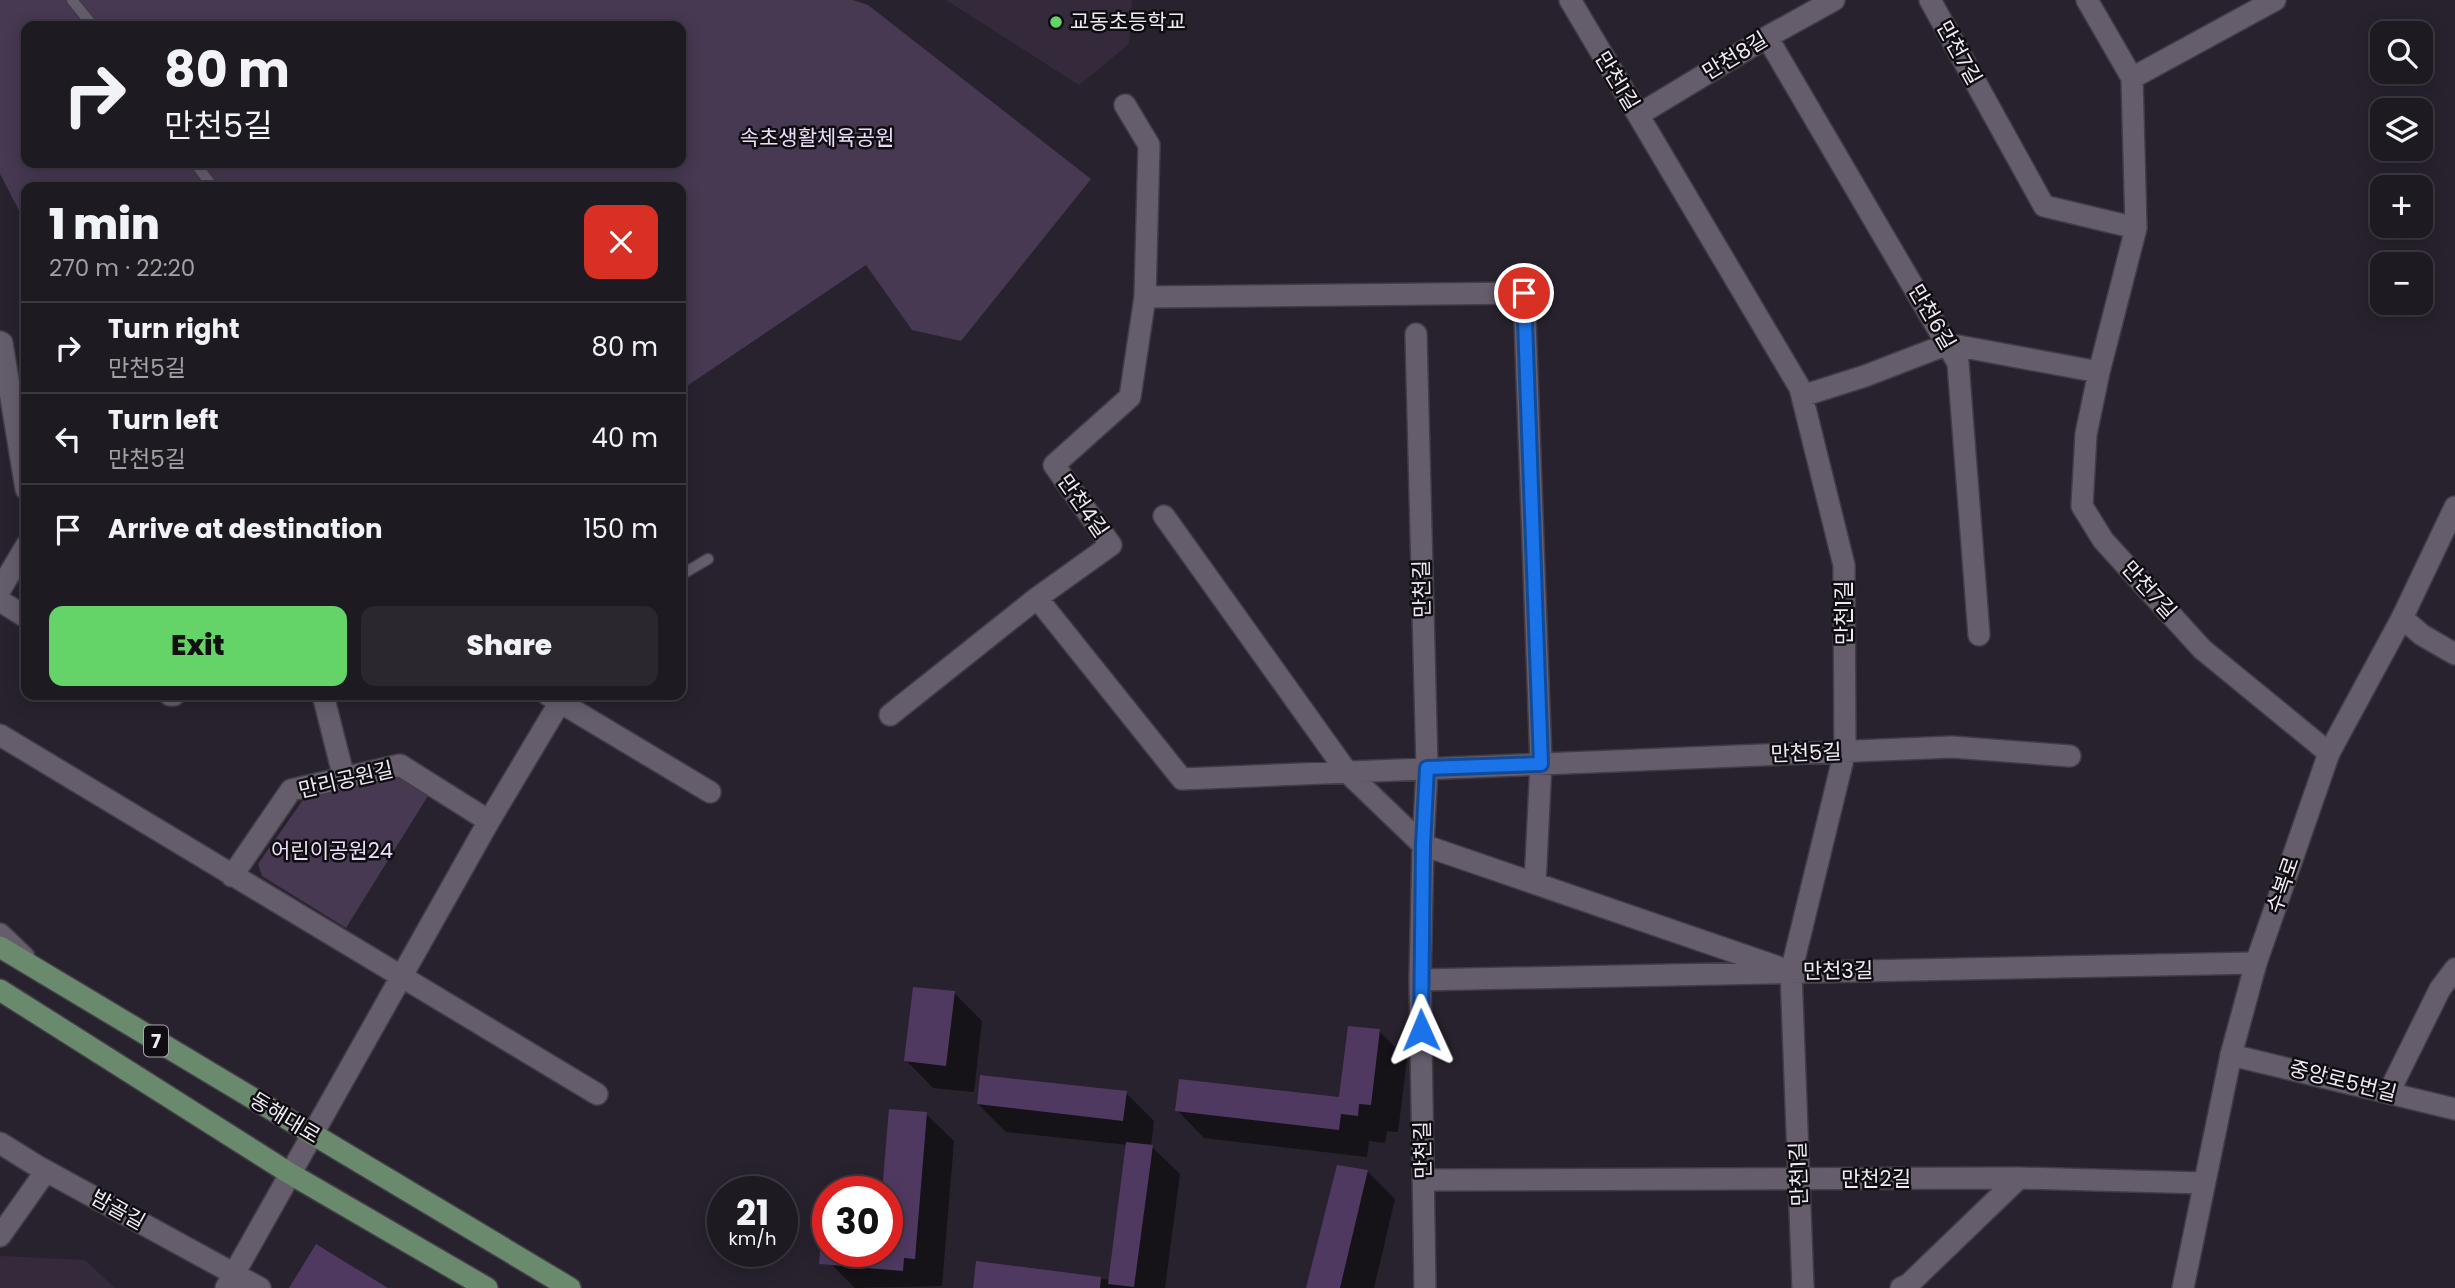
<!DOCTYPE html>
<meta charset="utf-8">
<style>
:root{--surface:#1e1a22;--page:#2b272f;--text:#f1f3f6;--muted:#a1a1a5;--line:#3c3840;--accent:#64d468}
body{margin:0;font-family:Poppins,"Noto Sans KR",sans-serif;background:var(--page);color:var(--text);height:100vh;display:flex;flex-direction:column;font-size:26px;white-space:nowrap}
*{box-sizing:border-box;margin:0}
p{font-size:23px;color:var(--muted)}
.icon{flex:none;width:38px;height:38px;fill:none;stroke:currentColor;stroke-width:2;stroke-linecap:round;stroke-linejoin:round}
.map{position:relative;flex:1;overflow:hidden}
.details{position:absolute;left:21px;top:182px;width:665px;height:518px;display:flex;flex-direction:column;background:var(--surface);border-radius:14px;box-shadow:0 4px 18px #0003,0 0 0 2px var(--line)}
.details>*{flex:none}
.top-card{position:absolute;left:21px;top:21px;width:665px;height:147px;border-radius:14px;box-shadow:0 4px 18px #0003,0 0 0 2px var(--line);background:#1e1a22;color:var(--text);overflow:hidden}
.controls{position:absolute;left:2370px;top:21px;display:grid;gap:14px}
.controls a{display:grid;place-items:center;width:63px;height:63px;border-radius:14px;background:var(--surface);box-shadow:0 4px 18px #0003,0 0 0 2px var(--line);font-size:35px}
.speed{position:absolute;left:707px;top:1176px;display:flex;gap:14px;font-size:35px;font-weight:700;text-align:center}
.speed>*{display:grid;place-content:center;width:91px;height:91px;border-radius:50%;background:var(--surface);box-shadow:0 4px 18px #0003,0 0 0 2px var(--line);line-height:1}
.speed small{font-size:18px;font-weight:400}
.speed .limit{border:10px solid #d22;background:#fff;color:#111}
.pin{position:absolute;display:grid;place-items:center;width:60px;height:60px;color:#fff;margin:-30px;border:4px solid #fff;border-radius:50%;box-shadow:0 2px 7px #0007}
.me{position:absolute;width:77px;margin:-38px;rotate:359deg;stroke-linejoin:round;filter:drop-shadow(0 0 5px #0008)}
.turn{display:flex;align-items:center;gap:24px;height:147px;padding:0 28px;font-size:32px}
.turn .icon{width:91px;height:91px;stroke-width:2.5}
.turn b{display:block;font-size:49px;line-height:60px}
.round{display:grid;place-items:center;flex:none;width:74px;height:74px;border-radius:14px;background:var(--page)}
.overview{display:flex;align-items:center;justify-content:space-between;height:119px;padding:0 28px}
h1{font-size:42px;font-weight:800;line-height:52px}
.primary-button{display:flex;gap:14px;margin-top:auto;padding:14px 28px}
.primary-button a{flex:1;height:80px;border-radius:14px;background:var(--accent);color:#111;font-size:28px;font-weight:800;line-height:80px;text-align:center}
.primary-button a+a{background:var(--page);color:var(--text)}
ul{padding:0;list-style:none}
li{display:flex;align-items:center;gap:21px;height:91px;padding:0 28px;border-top:2px solid var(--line)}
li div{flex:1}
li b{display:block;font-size:26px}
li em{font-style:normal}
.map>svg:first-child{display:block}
.built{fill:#342a3c}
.green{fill:#463951;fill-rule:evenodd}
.shadow{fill:#0007}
.building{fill:#4f3961}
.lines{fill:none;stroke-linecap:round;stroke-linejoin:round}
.service-casing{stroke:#423c46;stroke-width:13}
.minor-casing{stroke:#423c46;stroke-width:24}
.tertiary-casing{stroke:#423c46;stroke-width:24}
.primary-casing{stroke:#423c46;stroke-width:24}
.service{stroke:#655d6c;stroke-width:10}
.minor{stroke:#655d6c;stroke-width:21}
.tertiary{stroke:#655d6c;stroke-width:21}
.primary{stroke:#698a6c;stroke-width:21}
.route-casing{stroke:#114b97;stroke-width:18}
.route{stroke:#1a73e8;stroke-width:12}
.poi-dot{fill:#64d468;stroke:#100d12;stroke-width:2.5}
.labels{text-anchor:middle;stroke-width:5;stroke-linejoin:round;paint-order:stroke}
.shield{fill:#100d12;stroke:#aba7af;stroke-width:2}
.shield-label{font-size:19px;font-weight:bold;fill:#eee9f2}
.poi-label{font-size:21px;fill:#eee9f2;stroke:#100d12;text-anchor:start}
.street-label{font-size:21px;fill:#eee9f2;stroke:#100d12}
.park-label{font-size:21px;fill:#ecdef9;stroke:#100d12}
</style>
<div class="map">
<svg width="2455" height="1288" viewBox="0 0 2455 1288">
<rect width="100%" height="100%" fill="#28222e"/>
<path class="built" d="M946,0H1132L1129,44L1079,85Z
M0,1256L85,1260L115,1288H0Z"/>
<path class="green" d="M0,0H853L868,5L1091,179L961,341L912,330L866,265L681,390V187H26V224L0,174ZM26,26H681V163H26Z
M401,775L431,791L346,928L262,876L258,864L305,797Z"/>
<path class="shadow" d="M954,993L982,1021L974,1092L933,1088L906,1060Z
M1379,1031L1407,1059L1398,1132L1387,1131L1385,1143L1369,1141L1367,1157L1204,1138L1177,1110L1341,1099Z
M1126,1093L1154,1121L1151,1146L1180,1174L1165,1288H976L978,1263L1110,1280L1128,1145L1006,1132L978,1104Z
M926,1114L954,1141L942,1286L855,1288L831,1264L887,1251Z
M1367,1171L1395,1199L1374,1288H1307Z"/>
<path class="building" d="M913,987L955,991L946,1066L904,1061Z
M1348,1026L1380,1029L1371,1105L1359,1104L1358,1116L1341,1114L1339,1130L1175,1111L1179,1079L1339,1097Z
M980,1075L1127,1091L1123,1121L977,1104Z
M889,1109L927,1112L915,1259L904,1258L903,1271L819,1264L820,1251H887V1192H882Z
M1126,1142L1153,1145L1134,1287L1108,1284Z
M1337,1165L1368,1170L1340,1288H1306Z
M316,1244L350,1265L388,1288H289Z
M976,1261L1101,1277L1100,1288H973Z"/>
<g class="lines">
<defs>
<path id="service" d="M72,0L93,26
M195,163L213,187
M681,575L708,559"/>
<path id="minor" d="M1570,0L1800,388L1844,565L1845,751L1791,972L1803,1288
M1930,0L2044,206L2136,228
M2087,0L2132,78
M2275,0L2132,78L2136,228L2099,372L2086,434L2082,506L2103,540L2202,649L2329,753
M1767,37L1958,363L1979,635
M1638,115L1767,37L1834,0
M1145,297L1524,293L1541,763L1535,883
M1416,334L1427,768L1423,845L1420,980L1425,1288
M0,342L2,343L26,489
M1802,396L1865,376L1948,344L2099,372
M1164,516L1347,772L1423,845L1778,967
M0,590L26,546
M1037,598L1182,779L1952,747L2070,756
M0,601L26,617
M2402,618L2422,635L2455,654
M170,695H174
M323,695L344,778
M548,695L710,792
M890,715L1037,598L1111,545L1054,465L1130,397L1145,297L1149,145L1125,105
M0,735L597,1094
M232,876L291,790L400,765L489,821
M0,934L24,957
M1420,980L2256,963
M2231,1055L2455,1109
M2389,1092L2440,989L2455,969
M0,1143L37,1166L260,1288
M1423,1180L2019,1178L2204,1183
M0,1236L46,1171
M226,1288L489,821L560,702
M1901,1288L1909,1284L2019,1178"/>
<path id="tertiary" d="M2183,1288L2231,1055L2256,963L2329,753L2402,618L2455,507"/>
<path id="primary" d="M0,947L570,1288
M0,990L289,1173L487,1288"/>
</defs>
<use href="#service" class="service-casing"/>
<use href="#minor" class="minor-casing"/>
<use href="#tertiary" class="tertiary-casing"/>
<use href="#primary" class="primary-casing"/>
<use href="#service" class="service"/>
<use href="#minor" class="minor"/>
<use href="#tertiary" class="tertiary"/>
<use href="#primary" class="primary"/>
</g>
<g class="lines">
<defs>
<path id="route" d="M1421,1030L1423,845L1427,768L1541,764L1524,293"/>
</defs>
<use href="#route" class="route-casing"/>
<use href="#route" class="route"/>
</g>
<circle class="poi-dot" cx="1056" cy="22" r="7"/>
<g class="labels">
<rect class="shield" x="144" y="1025.5" width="24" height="31" rx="5"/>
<g class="shield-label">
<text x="156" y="1048">7</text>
</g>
<g class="poi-label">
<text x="1070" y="29">교동초등학교</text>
</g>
<g class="street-label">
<text transform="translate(1959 53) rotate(61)" y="7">만천7길</text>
<text transform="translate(1735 56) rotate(-31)" y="7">만천8길</text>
<text transform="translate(1617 81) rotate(59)" y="7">만천1길</text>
<text transform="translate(1932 317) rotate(60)" y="7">만천6길</text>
<text transform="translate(1083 506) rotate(55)" y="7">만천4길</text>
<text transform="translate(1422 589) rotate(-91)" y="7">만천길</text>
<text transform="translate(2149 590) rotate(48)" y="7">만천7길</text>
<text transform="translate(1844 613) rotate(-90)" y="7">만천1길</text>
<text transform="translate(1806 753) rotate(-2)" y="7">만천5길</text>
<text transform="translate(346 780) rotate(-13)" y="7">만리공원길</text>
<text transform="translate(2283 885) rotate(-71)" y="7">수복로</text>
<text transform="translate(1838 971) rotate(-1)" y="7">만천3길</text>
<text transform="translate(2343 1081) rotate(14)" y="7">중앙로5번길</text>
<text transform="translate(285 1118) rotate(31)" y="7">동해대로</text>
<text transform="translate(1423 1150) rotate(-91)" y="7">만천길</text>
<text transform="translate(1799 1174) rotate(-92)" y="7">만천1길</text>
<text x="1876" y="1186">만천2길</text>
<text transform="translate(118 1210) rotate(29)" y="7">밤골길</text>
</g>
<g class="park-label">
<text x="817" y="145">속초생활체육공원</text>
<text x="332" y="858">어린이공원24</text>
</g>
</g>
</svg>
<div class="controls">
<a><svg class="icon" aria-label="search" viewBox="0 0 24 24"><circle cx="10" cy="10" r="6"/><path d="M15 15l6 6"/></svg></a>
<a><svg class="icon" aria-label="layers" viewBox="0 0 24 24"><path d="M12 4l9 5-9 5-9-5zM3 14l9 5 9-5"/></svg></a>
<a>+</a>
<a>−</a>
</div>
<div class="speed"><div>21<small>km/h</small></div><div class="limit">30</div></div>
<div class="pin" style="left:1524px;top:293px;background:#d93025"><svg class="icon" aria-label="arrive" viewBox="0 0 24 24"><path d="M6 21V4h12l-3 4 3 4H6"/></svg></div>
<svg class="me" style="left:1421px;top:1030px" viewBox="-20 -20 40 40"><path d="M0-17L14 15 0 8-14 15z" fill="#1a73e8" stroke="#fff" stroke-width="4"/></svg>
<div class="top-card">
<div class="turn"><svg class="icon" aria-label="right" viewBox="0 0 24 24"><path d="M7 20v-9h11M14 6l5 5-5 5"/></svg><div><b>80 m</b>만천5길</div></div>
</div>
<section class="details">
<div class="overview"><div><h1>1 min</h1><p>270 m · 22:20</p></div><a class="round" style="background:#d93025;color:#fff"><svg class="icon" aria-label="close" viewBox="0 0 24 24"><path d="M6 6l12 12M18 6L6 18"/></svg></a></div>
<ul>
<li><svg class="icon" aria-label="right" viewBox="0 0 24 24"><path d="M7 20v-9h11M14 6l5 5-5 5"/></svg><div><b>Turn right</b><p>만천5길</p></div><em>80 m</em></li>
<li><svg class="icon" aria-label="left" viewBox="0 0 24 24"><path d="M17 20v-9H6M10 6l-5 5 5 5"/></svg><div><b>Turn left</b><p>만천5길</p></div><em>40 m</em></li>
<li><svg class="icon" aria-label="arrive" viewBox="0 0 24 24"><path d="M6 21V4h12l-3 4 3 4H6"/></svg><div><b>Arrive at destination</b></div><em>150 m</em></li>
</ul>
<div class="primary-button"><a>Exit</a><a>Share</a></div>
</section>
</div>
